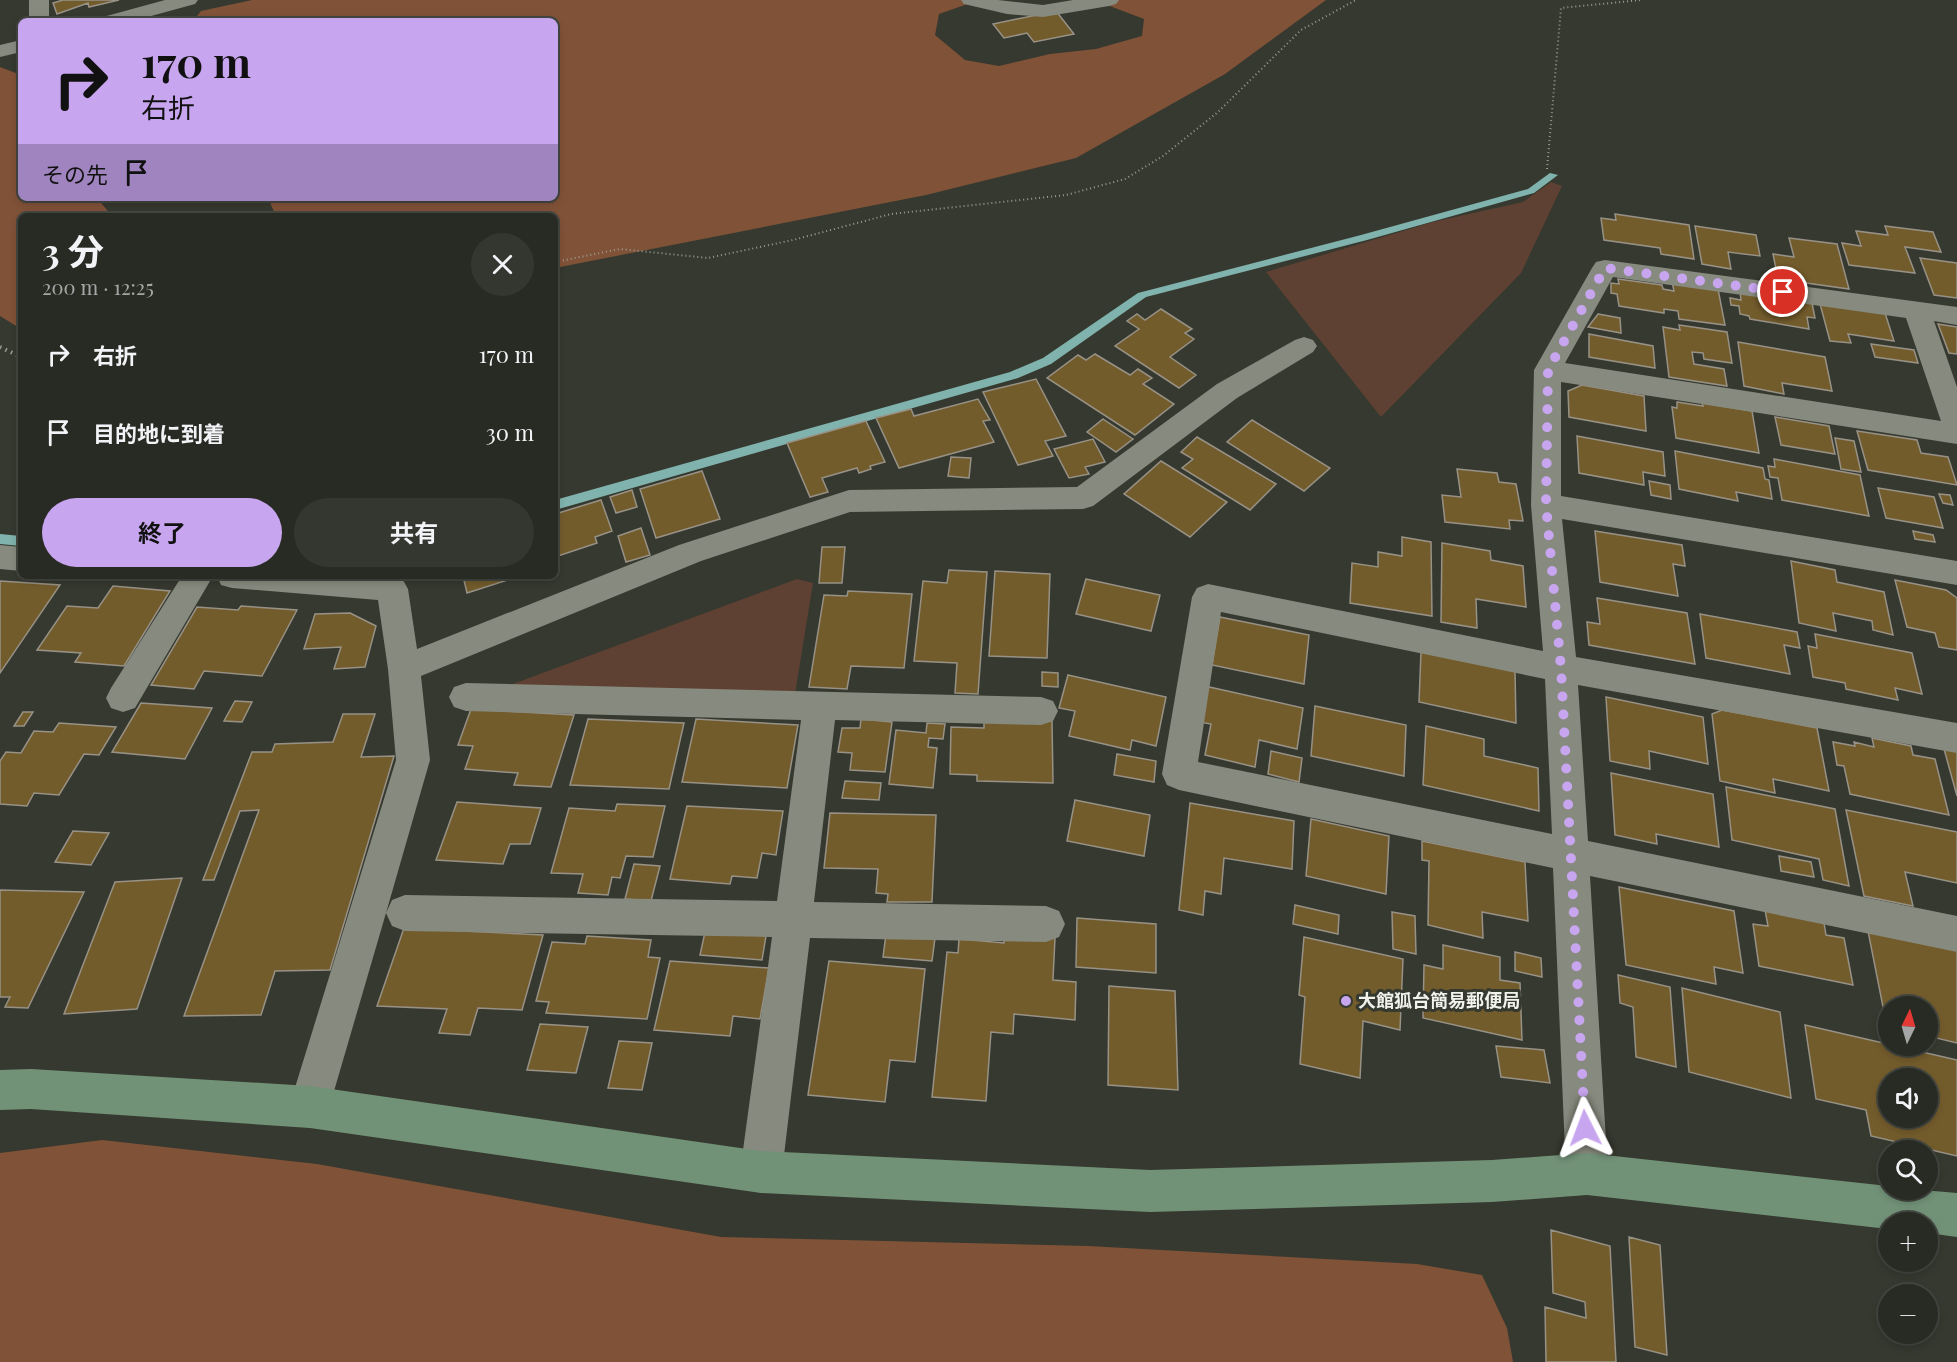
<!DOCTYPE html>
<html lang="ja">
<meta charset="utf-8">
<style>
:root{--surface:#282b23;--page:#343730;--text:#f1f3f6;--muted:#a5a7a6;--line:#444741;--accent:#c8a6ef}
body{margin:0;font-family:"Playfair Display","Noto Sans JP",serif;background:var(--page);color:var(--text);height:100vh;display:flex;flex-direction:column;font-size:22px;white-space:nowrap}
*{box-sizing:border-box;margin:0}
p{font-size:20px;color:var(--muted)}
.icon{flex:none;width:33px;height:33px;fill:none;stroke:currentColor;stroke-width:2;stroke-linecap:round;stroke-linejoin:round}
.map{position:relative;flex:1;overflow:hidden}
.details{position:absolute;left:18px;top:213px;width:540px;height:366px;display:flex;flex-direction:column;background:var(--surface);border-radius:9px;box-shadow:0 3px 9px #0003,0 0 0 2px var(--line)}
.details>*{flex:none}
.top-card{position:absolute;left:18px;top:18px;width:540px;height:183px;border-radius:9px;box-shadow:0 3px 9px #0003,0 0 0 2px var(--line);background:#c8a6ef;color:#111;overflow:hidden}
.needle{width:39px;rotate:5deg}
.buttons{position:absolute;left:1878px;top:996px;display:grid;gap:12px}
.buttons a{display:grid;place-items:center;width:60px;height:60px;border-radius:50%;background:var(--surface);box-shadow:0 3px 9px #0003,0 0 0 2px var(--line);font-size:30px}
.pin{position:absolute;display:grid;place-items:center;width:51px;height:51px;color:#fff;margin:-26px;border:3px solid #fff;border-radius:50%;box-shadow:0 2px 6px #0007}
.me{position:absolute;width:66px;margin:-33px;rotate:357deg;stroke-linejoin:round;filter:drop-shadow(0 0 4px #0008)}
.turn{display:flex;align-items:center;gap:21px;height:126px;padding:0 24px;font-size:27px}
.turn .icon{width:78px;height:78px;stroke-width:2.5}
.turn b{display:block;font-size:42px;line-height:51px}
.then{display:flex;align-items:center;height:57px;padding:0 24px;background:#0003;gap:12px;font-size:22px}
.round{display:grid;place-items:center;flex:none;width:63px;height:63px;border-radius:32px;background:var(--page)}
.headline{display:flex;align-items:center;justify-content:space-between;height:102px;padding:0 24px}
h1{font-size:36px;font-weight:700;line-height:45px}
.cta{display:flex;gap:12px;margin-top:auto;padding:12px 24px}
.cta a{flex:1;height:69px;border-radius:36px;background:var(--accent);color:#111;font-size:24px;font-weight:700;line-height:69px;text-align:center}
.cta a+a{background:var(--page);color:var(--text)}
ul{padding:0;list-style:none}
li{display:flex;align-items:center;gap:18px;height:78px;padding:0 24px}
li div{flex:1}
li b{display:block;font-size:22px}
li em{font-style:normal}
.map>svg:first-child{display:block}
.green{fill:#5e4132}
.forest{fill:#805238}
.lines{fill:none;stroke-linecap:round;stroke-linejoin:round}
.stream{fill:#80b3ad;fill-rule:evenodd}
.building{fill:#735c2c;stroke:#979186;stroke-width:1.5;fill-rule:evenodd}
.path-far1{stroke:#9a9c94;stroke-width:2;stroke-dasharray:1 3;stroke-linecap:butt}
.path{stroke:#9a9c94;stroke-width:4;stroke-dasharray:1.5 4.5;stroke-linecap:butt}
.street{fill:#878a7e;fill-rule:evenodd}
.secondary{fill:#729278;fill-rule:evenodd}
.route{stroke:#c8a6ef;stroke-width:10;stroke-dasharray:0 18}
.poi-dot{fill:#c8a6ef;stroke:#36392f;stroke-width:2}
.labels{text-anchor:middle;stroke-width:6;stroke-linejoin:round;paint-order:stroke}
.poi-label{font-size:18px;font-weight:bold;fill:#f0f2eb;stroke:#36392f;text-anchor:start}
</style>
<div class="map">
<svg width="1957" height="1362" viewBox="0 0 1957 1362">
<rect width="100%" height="100%" fill="#36392f"/>
<path class="green" d="M1551,182L1562,186L1521,273L1381,417L1266,272L1433,222L1523,202Z
M797,579L813,583L795,694L499,689Z"/>
<path class="forest" d="M252,0H979L939,14L935,35L965,60L999,66L1050,54L1096,49L1142,36L1144,19L1094,0H1326L1225,74L1076,158L926,195L555,268V216H276L268,198H555V21H193L201,11Z
M0,67L21,75V198H97L112,216H21V329L0,316Z
M102,1140L317,1164L721,1237L1088,1246L1417,1264L1482,1275L1507,1328L1513,1362H0V1153Z"/>
<g class="lines">
<path class="stream" d="M1550,173L1558,175L1534,193L1367,240L1146,297L1051,364L1018,378L555,510V500L1010,372L1043,358L1138,293L1361,235L1528,189Z
M0,534L21,536V546L0,544Z"/>
</g>
<path class="building" d="M63,0H119L89,7L88,3L57,14L53,3Z
M1056,11L1074,34L1034,42L1027,33L1004,38L993,24Z
M1615,214L1689,225L1694,259L1661,254L1660,248L1604,240L1601,218L1616,220Z
M1695,226L1756,235L1760,256L1728,252L1731,269L1702,264Z
M1885,226L1933,232L1941,252L1905,247L1915,273L1849,265L1842,243L1861,246L1856,231L1888,235Z
M1789,238L1837,244L1849,289L1778,279L1773,254L1794,257Z
M1920,258L1957,263V298L1934,295Z
M1618,279L1662,285L1663,289L1674,291L1672,282L1718,289L1725,325L1679,319L1678,311L1664,309V313L1619,306L1617,294L1611,293V283L1619,284Z
M1740,292L1812,303L1815,318L1807,317L1809,329L1750,319L1749,316L1740,314L1739,306L1731,305L1730,298L1741,300Z
M1820,304L1885,313L1894,341L1848,334L1851,343L1830,341Z
M1161,309L1192,329L1185,333L1194,339L1170,357L1196,375L1179,388L1115,346L1139,329L1127,321L1137,314L1145,320Z
M1598,314L1620,318L1621,333L1588,327Z
M1938,324L1957,327V354L1949,353Z
M1679,325L1727,332L1732,363L1704,359L1703,353L1692,352L1694,364L1724,369L1727,386L1669,377L1663,327L1680,330Z
M1589,334L1653,346L1655,368L1589,357Z
M1738,342L1825,357L1832,391L1782,383L1784,394L1744,386Z
M1871,344L1914,350L1918,363L1875,357Z
M1095,354L1130,375L1138,369L1152,378L1143,384L1174,404L1135,435L1047,378L1078,355L1086,360Z
M1036,379L1066,436L1045,441L1053,456L1018,465L983,392Z
M1582,385L1644,396L1646,431L1569,417L1568,391Z
M978,399L990,420L983,421L994,442L899,468L876,418L911,409L914,416Z
M1677,402L1703,406L1702,403L1752,411L1759,453L1676,438L1672,407L1677,408Z
M1775,417L1829,426L1835,454L1781,445Z
M1103,419L1133,439L1116,452L1087,432Z
M1252,420L1330,468L1304,491L1227,442Z
M866,421L885,462L870,466L871,469L859,473L857,468L822,478L828,492L810,497L787,443Z
M1857,431L1917,440L1921,453L1948,457L1957,485L1868,470Z
M1577,436L1663,452L1665,476L1643,472L1644,485L1579,473Z
M1197,437L1276,484L1250,510L1182,468L1193,459L1181,452Z
M1835,438L1854,441L1861,472L1841,469Z
M1093,439L1105,462L1085,467L1089,474L1069,478L1054,449Z
M1675,451L1763,468L1765,479L1769,480L1772,499L1736,492L1738,501L1679,489Z
M951,457L971,458L969,478L948,476Z
M1774,459L1860,475L1869,516L1782,500L1778,478L1770,477L1768,466L1775,467Z
M1161,461L1227,502L1190,537L1124,494Z
M1457,469L1497,473L1499,482L1516,484L1523,521L1509,520L1510,529L1445,522L1442,495L1461,497Z
M702,471L720,519L656,538L640,489Z
M1649,481L1670,485L1671,499L1651,495Z
M1878,488L1934,497L1943,528L1886,518Z
M632,490L637,507L616,513L610,497Z
M1939,494L1950,495L1953,505L1943,503Z
M601,500L612,531L595,537L597,543L555,557V514Z
M641,528L650,555L626,562L618,536Z
M1595,531L1682,545L1685,566L1673,564L1678,596L1600,582Z
M1913,531L1933,535L1935,542L1915,539Z
M1402,537L1431,542L1432,616L1350,603L1352,563L1378,567V552L1402,556Z
M1442,543L1490,551L1491,560L1523,566L1526,607L1476,599L1477,628L1441,622Z
M822,547H845L842,583H819Z
M1791,561L1835,570L1837,582L1884,592L1893,635L1873,630L1872,621L1833,613L1836,631L1799,623Z
M949,570L987,572L978,694L955,693L957,663L914,661L923,581L947,583Z
M995,571L1050,574L1047,658L989,656Z
M463,576H520L467,593Z
M1086,579L1160,595L1151,631L1076,614Z
M1895,580L1946,590L1957,598V650L1939,647L1935,633L1907,627Z
M0,581L60,585L0,673Z
M113,586L170,591L124,666L75,662L81,653L37,650L67,606L98,608Z
M848,591L912,594L904,668L851,666L847,689L809,687L824,595L847,596Z
M1597,598L1687,613L1695,664L1589,645L1587,622L1600,624Z
M241,606L297,610L262,676L204,671L194,689L151,685L197,607L238,610Z
M350,613L376,626L365,667L334,669L341,647L304,649L315,614Z
M1700,614L1797,632L1800,648L1784,645L1790,674L1706,658Z
M1220,617L1309,635L1304,684L1212,665Z
M1815,634L1912,653L1922,694L1895,688L1898,700L1846,689L1845,683L1813,677L1808,646L1817,648Z
M1421,652L1515,671L1516,723L1419,702Z
M1042,672L1058,673V687L1042,686Z
M1068,675L1166,697L1156,746L1132,740L1130,750L1069,736L1075,711L1059,708Z
M1205,686L1303,708L1297,749L1259,740L1255,767L1205,755L1211,724L1199,722Z
M1606,697L1703,717L1708,764L1649,751L1650,769L1610,761Z
M235,701L252,702L242,722L224,721Z
M141,703L212,708L185,759L112,752Z
M1315,706L1406,725L1404,776L1311,756Z
M471,709L574,715L551,787L514,785L518,773L465,769L473,746L458,745Z
M1722,710L1817,728L1829,791L1773,779L1775,793L1720,781L1712,714Z
M23,712H33L24,726H14Z
M343,714H375L361,757L394,756L330,970L275,971L261,1015L184,1016L259,810L240,811L214,880H203L252,752H272L275,744L333,742Z
M588,719L684,723L669,789L570,785Z
M696,719L798,725L787,788L682,782Z
M861,719L892,722L885,772L850,770L852,753L838,752L842,728H860Z
M984,719L1052,721L1053,783L977,781V775L950,774L951,727L984,728Z
M59,723L116,727L99,755L84,754L59,795L34,793L27,806L0,804V761L6,752L21,753L34,731L53,732Z
M927,723L945,724L943,739L929,738L928,747L937,748L933,788L889,784L896,730L926,733Z
M1426,726L1484,739V756L1538,768L1539,811L1423,785Z
M1872,738L1911,746L1913,755L1935,759L1949,815L1850,794L1844,766L1837,765L1833,742L1855,746L1854,742L1874,747Z
M1944,749L1957,751V796Z
M1271,751L1302,758L1299,782L1268,774Z
M1117,754L1156,761L1154,782L1114,775Z
M1611,773L1713,794L1719,847L1656,834L1657,844L1615,835Z
M845,781L881,783L879,800L842,798Z
M1726,787L1835,809L1849,886L1823,880L1819,859L1732,840Z
M1075,800L1150,815L1144,856L1067,841Z
M457,802L541,808L530,844H510L503,864L436,860Z
M1190,803L1294,821L1292,869L1224,858L1221,894L1205,891L1203,915L1179,910Z
M617,804L665,806L653,857L626,856L620,878L612,877L608,895L578,893L583,874L551,873L569,808L615,811Z
M687,806L783,811L776,855L762,853L757,878L732,876L730,884L670,879Z
M1846,810L1957,832V883L1905,872L1913,906L1864,896Z
M830,813L936,815L932,902H887L888,894L876,893L878,869L824,868Z
M1311,819L1389,836L1386,894L1306,876Z
M73,831L109,833L91,865L55,862Z
M1422,841L1525,862L1528,921L1482,912L1483,938L1428,925L1429,861L1422,860Z
M1779,856L1811,862L1814,877L1781,871Z
M634,864L660,866L651,901L625,899Z
M182,878L137,1009L64,1014L115,882Z
M1619,887L1734,911L1743,973L1714,967L1716,984L1626,965Z
M0,890L84,892L28,1008L5,1007L10,997H0Z
M1295,905L1339,915L1338,934L1293,924Z
M1765,910L1824,923L1826,935L1844,938L1853,985L1759,966L1753,924L1768,926Z
M1392,912L1415,916L1416,954L1393,949Z
M1077,918L1156,924V973L1076,967Z
M1867,926L1957,945V1043L1928,1036V1006H1888L1887,1027Z
M404,928L543,935L522,1010L478,1008L470,1035L439,1033L447,1009L377,1006Z
M705,932L766,936L762,960L700,955Z
M886,934L935,938L932,961L883,957Z
M1005,934L1055,938L1053,980L1076,982L1075,1020L1014,1014L1013,1034L991,1032L986,1101L932,1097L947,952L958,953L959,939L1004,943Z
M587,936L651,940L648,957L660,958L647,1019L546,1013L549,1002L536,1001L552,942L585,944Z
M1304,937L1403,959L1400,1030L1363,1021L1360,1078L1300,1064L1305,997L1299,995Z
M1443,945L1500,957V980L1520,983L1522,1040L1423,1018L1424,965L1443,969Z
M1515,952L1541,958L1542,977L1515,971Z
M670,961L769,968L760,1019L733,1016L730,1036L654,1030Z
M829,961L925,969L915,1062L890,1060L885,1102L808,1095Z
M1618,975L1670,987L1676,1067L1636,1057L1633,1007L1620,1003Z
M1109,986L1175,991L1178,1090L1108,1085Z
M1682,988L1780,1012L1791,1098L1689,1072Z
M540,1024L588,1027L576,1073L527,1070Z
M1805,1025L1957,1060V1156L1871,1136L1866,1110L1816,1099ZM1888,1078H1928V1118H1888Z
M619,1041L652,1043L642,1090L608,1088Z
M1496,1046L1544,1050L1550,1083L1501,1077Z
M1551,1230L1610,1246L1616,1362H1546L1545,1307L1586,1318L1585,1302L1553,1293Z
M1629,1237L1660,1245L1667,1355L1635,1347Z"/>
<g class="lines">
<path class="path-far1" d="M1547,169L1561,8L1641,0
M555,262L620,249L708,258L793,240L891,214L1066,195L1125,179L1163,156L1218,112L1301,30L1356,0"/>
<path class="path" d="M0,347L21,357"/>
<path class="street" d="M29,0H49V21H29Z
M165,0H198L195,4L133,21H100L103,17Z
M961,0H998L1043,5L1073,0H1119L1116,4L1109,6L1043,17L1007,14L964,4Z
M21,40V52L0,57V45Z
M1605,260L1957,307V325L1934,321L1957,387V444L1561,382V496L1957,561V585L1562,519L1576,657L1957,723V753L1578,685L1588,841L1957,916V952L1590,876L1608,1174L1602,1189L1587,1195L1572,1189L1566,1174L1553,868L1179,790L1167,785L1162,774L1192,597L1197,588L1208,584L1543,651L1531,505L1534,370L1592,268L1596,262ZM1613,277L1906,318L1941,421L1565,363ZM1221,612L1545,679L1552,834L1198,762Z
M1304,337L1313,340L1317,346L1313,352L1237,398L1093,506L1083,509L850,512L701,561L421,676L430,760L386,913L392,900L405,895L777,901L801,720L466,711L454,707L449,697L454,687L466,683L1041,697L1053,701L1058,711L1053,721L1041,725L835,720L814,902L1046,906L1059,911L1065,924L1059,937L1046,942L810,938L782,1172L776,1187L761,1193L746,1187L740,1172L772,937L405,931L392,926L386,913L325,1122L310,1128L295,1122L289,1107L396,760L388,669L378,600L232,588L221,585L217,576H386L403,580L408,589L417,649L679,545L849,490L1077,487L1217,384L1295,340Z
M0,545L21,547V571L0,569Z
M182,576H213L135,708L123,712L111,708L106,698L111,688Z"/>
<path class="secondary" d="M31,1069L310,1086L761,1151L1150,1170L1492,1160L1587,1153L1888,1186V1190H1922L1957,1193V1237L1928,1233V1222H1888V1229L1587,1195L1492,1202L1150,1212L761,1193L310,1128L31,1109L0,1110V1070Z"/>
</g>
<g class="lines">
<path class="route" d="M1585,1128L1561,668L1546,505L1548,370L1605,268L1783,292"/>
</g>
<circle class="poi-dot" cx="1346" cy="1001" r="6"/>
<g class="labels">
<g class="poi-label">
<text x="1358" y="1007">大館狐台簡易郵便局</text>
</g>
</g>
</svg>
<div class="buttons">
<a><svg class="needle" viewBox="-14 -14 28 28"><path d="M0-13l5 13h-10z" fill="#e53935"/><path d="M0 13l5-13h-10z" fill="#a5a7a6"/></svg></a>
<a><svg class="icon" aria-label="sound" viewBox="0 0 24 24"><path d="M4 9h4l5-4v14l-5-4H4zM17 9q2 3 0 6"/></svg></a>
<a><svg class="icon" aria-label="search" viewBox="0 0 24 24"><circle cx="10" cy="10" r="6"/><path d="M15 15l6 6"/></svg></a>
<a>+</a>
<a>−</a>
</div>
<div class="pin" style="left:1783px;top:292px;background:#d93025"><svg class="icon" aria-label="arrive" viewBox="0 0 24 24"><path d="M6 21V4h12l-3 4 3 4H6"/></svg></div>
<svg class="me" style="left:1585px;top:1128px" viewBox="-20 -20 40 40"><path d="M0-17L14 15 0 8-14 15z" fill="#c8a6ef" stroke="#fff" stroke-width="4"/></svg>
<div class="top-card">
<div class="turn"><svg class="icon" aria-label="right" viewBox="0 0 24 24"><path d="M7 20v-9h11M14 6l5 5-5 5"/></svg><div><b>170 m</b>右折</div></div>
<div class="then">その先<svg class="icon" aria-label="arrive" viewBox="0 0 24 24"><path d="M6 21V4h12l-3 4 3 4H6"/></svg></div>
</div>
<section class="details">
<div class="headline"><div><h1>3 分</h1><p>200 m · 12:25</p></div><a class="round"><svg class="icon" aria-label="close" viewBox="0 0 24 24"><path d="M6 6l12 12M18 6L6 18"/></svg></a></div>
<ul>
<li><svg class="icon" aria-label="right" viewBox="0 0 24 24"><path d="M7 20v-9h11M14 6l5 5-5 5"/></svg><div><b>右折</b></div><em>170 m</em></li>
<li><svg class="icon" aria-label="arrive" viewBox="0 0 24 24"><path d="M6 21V4h12l-3 4 3 4H6"/></svg><div><b>目的地に到着</b></div><em>30 m</em></li>
</ul>
<div class="cta"><a>終了</a><a>共有</a></div>
</section>
</div>
